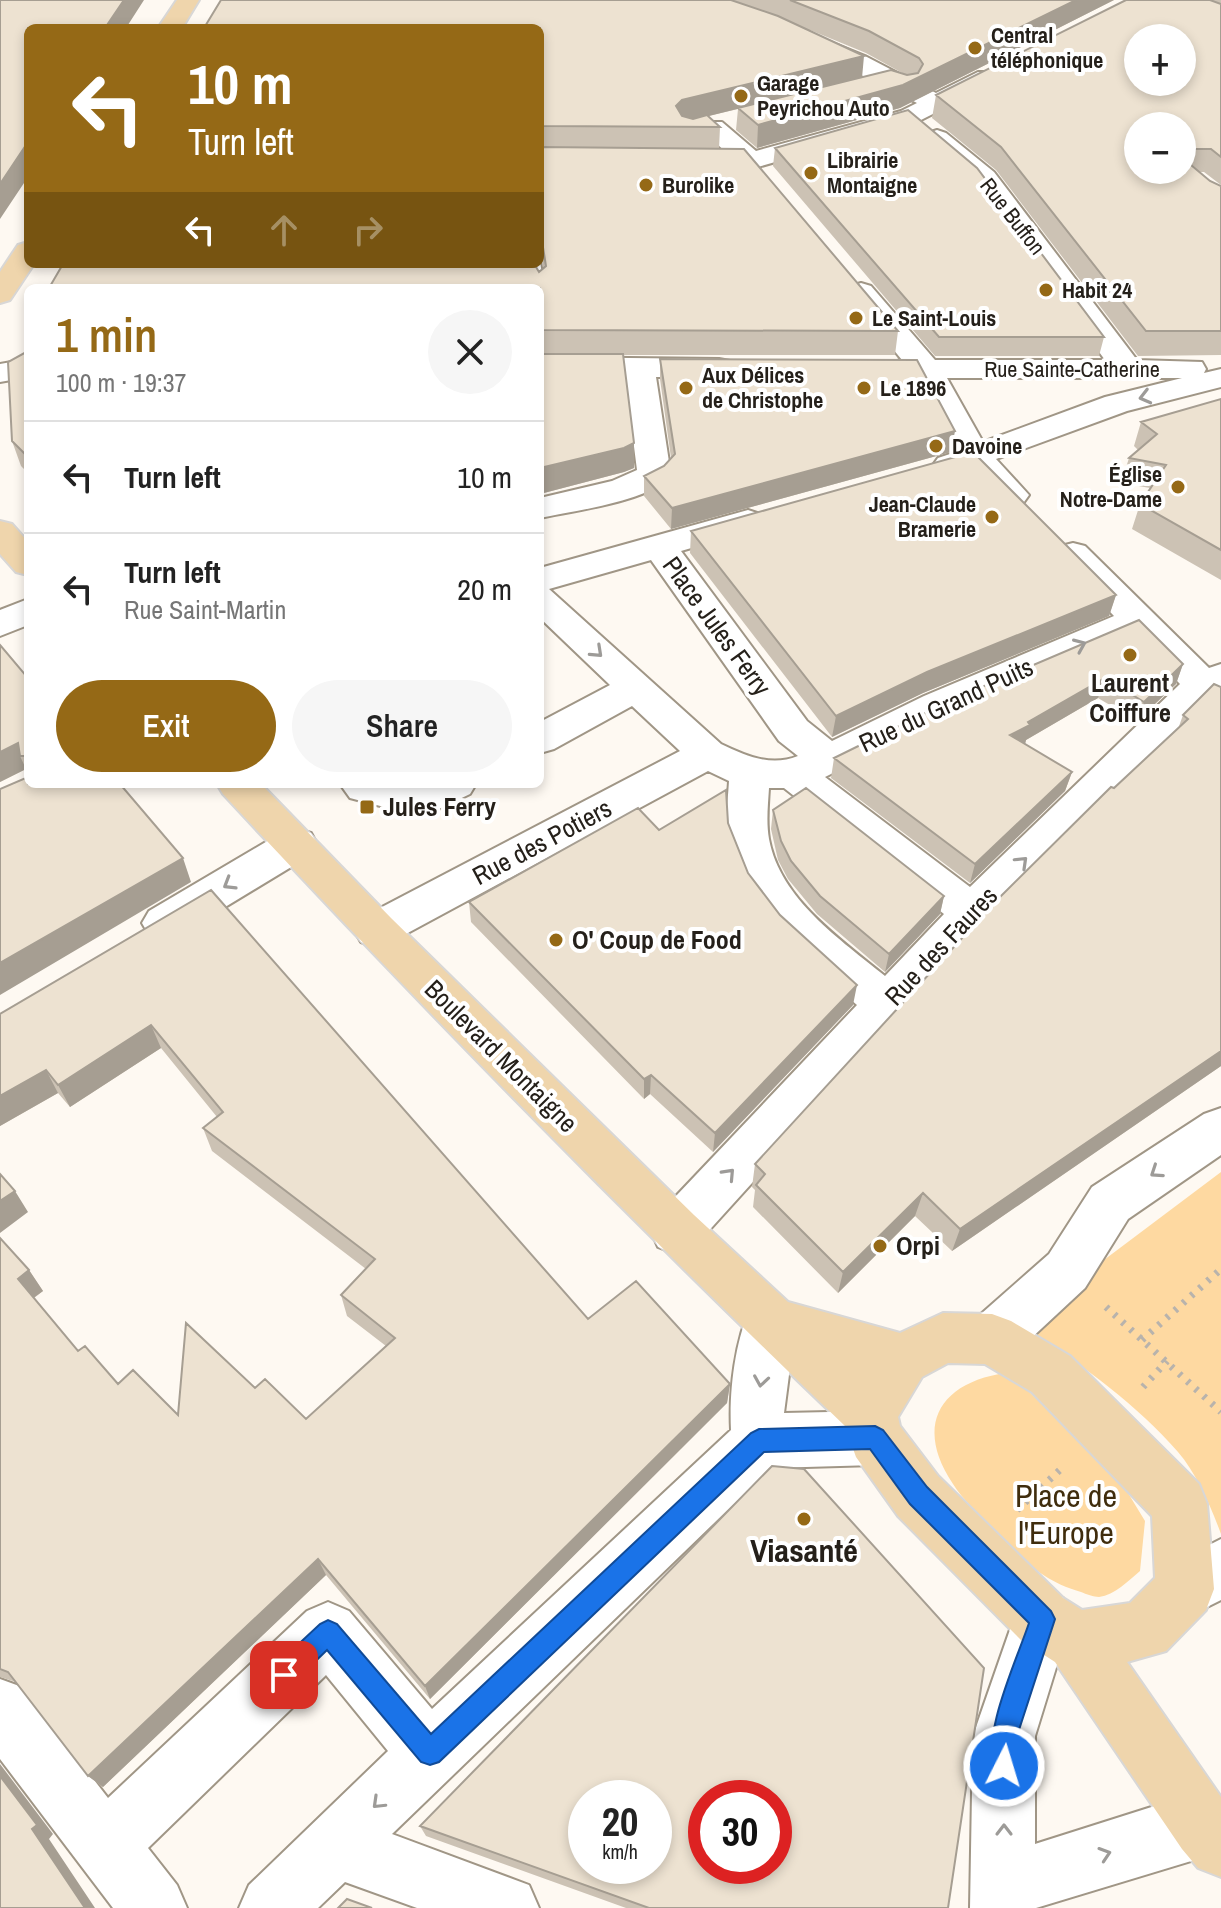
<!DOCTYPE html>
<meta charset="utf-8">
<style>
:root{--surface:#fff;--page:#f6f6f6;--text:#222;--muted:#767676;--line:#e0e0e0;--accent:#956916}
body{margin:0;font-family:"Archivo Narrow",sans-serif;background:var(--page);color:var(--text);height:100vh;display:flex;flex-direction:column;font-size:30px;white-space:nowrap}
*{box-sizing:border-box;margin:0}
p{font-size:26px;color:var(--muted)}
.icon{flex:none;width:44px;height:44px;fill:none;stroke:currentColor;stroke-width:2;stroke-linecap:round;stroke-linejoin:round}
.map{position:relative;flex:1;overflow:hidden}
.sheet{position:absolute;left:24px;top:284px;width:520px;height:504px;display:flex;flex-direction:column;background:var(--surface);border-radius:12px;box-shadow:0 4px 12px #0003}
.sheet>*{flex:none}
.guide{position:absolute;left:24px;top:24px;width:520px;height:244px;border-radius:12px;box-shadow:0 4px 12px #0003;background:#956916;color:#fff;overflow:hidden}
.fabs{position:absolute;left:1124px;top:24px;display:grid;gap:16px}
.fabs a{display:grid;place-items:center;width:72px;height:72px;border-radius:50%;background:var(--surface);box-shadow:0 4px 12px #0003;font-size:40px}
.speed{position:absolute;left:568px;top:1780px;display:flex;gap:16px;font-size:40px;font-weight:700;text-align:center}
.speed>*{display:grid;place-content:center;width:104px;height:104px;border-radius:50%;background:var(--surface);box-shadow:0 4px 12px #0003;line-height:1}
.speed small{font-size:20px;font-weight:400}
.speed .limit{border:12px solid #d22;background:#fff;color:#111}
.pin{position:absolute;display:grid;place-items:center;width:68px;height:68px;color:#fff;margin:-34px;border-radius:16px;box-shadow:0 4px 12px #0006}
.me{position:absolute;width:88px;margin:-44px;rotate:5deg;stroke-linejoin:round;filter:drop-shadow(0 0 6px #0008)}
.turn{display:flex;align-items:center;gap:28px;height:168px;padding:0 32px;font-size:36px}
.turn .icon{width:104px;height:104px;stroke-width:2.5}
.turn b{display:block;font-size:56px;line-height:68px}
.lanes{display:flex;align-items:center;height:76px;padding:0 32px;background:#0003;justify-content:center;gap:40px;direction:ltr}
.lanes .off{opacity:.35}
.round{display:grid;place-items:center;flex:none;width:84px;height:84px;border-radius:42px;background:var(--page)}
.head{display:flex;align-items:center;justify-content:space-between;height:136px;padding:0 32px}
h1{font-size:48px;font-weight:600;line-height:60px;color:var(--accent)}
.primary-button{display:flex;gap:16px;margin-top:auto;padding:16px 32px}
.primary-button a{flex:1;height:92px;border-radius:48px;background:var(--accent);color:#fff;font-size:32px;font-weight:600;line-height:92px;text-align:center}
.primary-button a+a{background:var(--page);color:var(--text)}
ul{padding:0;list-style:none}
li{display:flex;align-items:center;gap:24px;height:112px;padding:0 32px;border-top:2px solid var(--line)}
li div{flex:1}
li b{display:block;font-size:30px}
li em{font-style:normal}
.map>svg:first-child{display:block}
.green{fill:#fed9a1}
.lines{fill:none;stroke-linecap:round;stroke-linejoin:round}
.minor-casing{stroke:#a09686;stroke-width:4}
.major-casing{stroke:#d8d7d6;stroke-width:4}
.path{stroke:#b8b3ac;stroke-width:7;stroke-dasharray:3 8;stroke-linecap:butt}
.minor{fill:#fff;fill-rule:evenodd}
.major{fill:#efd5ac;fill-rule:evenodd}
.wall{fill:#ccc2b4;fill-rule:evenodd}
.shaded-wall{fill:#a69e92}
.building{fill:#ede2d1;stroke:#a69e92;stroke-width:2;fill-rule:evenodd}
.oneway{stroke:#9d9b98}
.route{fill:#1a73e8;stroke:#114b97;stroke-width:2}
.poi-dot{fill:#956916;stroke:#fff;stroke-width:3}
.labels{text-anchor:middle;stroke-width:8;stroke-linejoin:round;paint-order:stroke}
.far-poi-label{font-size:22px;font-weight:bold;fill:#25201a;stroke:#fff;text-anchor:start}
.far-street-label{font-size:22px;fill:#25201a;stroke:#fff}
.street-label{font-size:26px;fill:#25201a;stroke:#fff}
.poi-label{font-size:26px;font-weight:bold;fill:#25201a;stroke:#fff;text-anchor:start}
.near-park-label{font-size:32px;fill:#402d0d;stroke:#fff}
.near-poi-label{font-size:32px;font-weight:bold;fill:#25201a;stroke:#fff}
</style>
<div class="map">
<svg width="1221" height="1908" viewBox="0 0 1221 1908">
<rect width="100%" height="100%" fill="#fef9f2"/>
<path class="green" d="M1221,1172V1534C1211,1507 1197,1474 1178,1452C1137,1405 1086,1368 1035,1334L1068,1287Z
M999,1374L1020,1383L1114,1473L1128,1493L1145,1521L1140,1571C1128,1581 1115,1595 1099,1597C1094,1597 1086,1594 1081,1592C1038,1580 1020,1556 990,1525C978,1512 962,1499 953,1484C916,1429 936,1386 999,1374Z"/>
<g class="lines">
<defs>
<path id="minor" d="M687,0H722L739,5L865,56L936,93L978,72H996L999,77L996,82L919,121L751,169L742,167L704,132L700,127L704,122H722L756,151L901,111L917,103C860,73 802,48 743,23C728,17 696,12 687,0Z
M937,130L946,133L994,172L1137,360L1202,362L1206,369L1204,373L1221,369V387L1127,411L996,459L1029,495L1024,502C998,509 985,487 969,469L950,475L938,472L933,465L938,458L956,452L916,378L892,376L888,369L892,362L902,360L851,298L846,292L851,286L861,283L871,286L935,360H1105L976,184L928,143L924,138L928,133ZM947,378H1182L1105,397L983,442Z
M540,261L544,288L540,293V288H514V264H540Z
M540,357L719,359L730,361L734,368L730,375L719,377H656L671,475C653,501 572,511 540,518V498L612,481L637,470L625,376L540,375Z
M28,359V377L0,382V364Z
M748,510L760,514L765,521L760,528L681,551L807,721L832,741L924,696L1114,616L1055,554L1061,546L1073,543L1085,546L1209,668L1221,664V715L1203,707L987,924L694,1247L676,1254L658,1247L651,1231L658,1215L857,1005C805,960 745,914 729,843C724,823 728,801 729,781L708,771L391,942L376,947L361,942L354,930L361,918L680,751L632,706L554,749L540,753V722L610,685L540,618V568ZM651,560L779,741L798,756C771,767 746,756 721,744L549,589ZM1134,636L1180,684L970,887L825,777L952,714ZM769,788H784L944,914L885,976C841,940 780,899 769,839C766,822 768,805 769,788Z
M28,599V625L0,636V610Z
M340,784H476L470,794L422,817L350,798Z
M296,829L311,833L317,844L311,855L179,935L164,940L149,935L142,923L149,911L281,833Z
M1221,1108V1155L1128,1219L1085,1288L1011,1357L992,1364L973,1357L966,1339L973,1321L1049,1254L1092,1187L1204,1114Z
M770,1297L788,1304L796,1321L784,1413L875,1411L894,1419L902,1438L894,1457L875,1465L771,1468L392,1834L529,1885L539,1908H417L345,1882L318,1908H239L249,1885L388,1751L326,1675L148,1848L177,1885L187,1908H113L0,1759V1679L22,1687L108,1798L307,1611L328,1602L349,1611L432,1709L731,1430C729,1390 735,1340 752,1304Z
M1221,1539V1600L1185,1618L1164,1610L1156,1589L1164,1568Z
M1042,1590L1063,1598L1071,1619L1035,1736V1844L1161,1804L1204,1795L1221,1802V1852L1036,1908H970L973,1736L1021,1598Z"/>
<path id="major" d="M177,0H199L182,28H158Z
M28,242V264H34L10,300L0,303V272L18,245Z
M0,521L12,524L28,542V575L16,572L0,554Z
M217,784H261L391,918L694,1215L788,1302L900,1333L943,1313L992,1314L1011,1321L1070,1356L1199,1484L1207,1504L1214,1589L1206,1610L1166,1651L1127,1662L1221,1797V1877L1198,1868L1182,1849L1055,1662L1021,1640L898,1516L856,1457L845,1426C632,1222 425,1011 223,794ZM948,1363L985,1364L1032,1392L1152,1516L1155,1578L1130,1603L1082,1610L1063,1598L938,1476L900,1426L898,1417L922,1377Z"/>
</defs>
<use href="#minor" class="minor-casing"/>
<use href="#major" class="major-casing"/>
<path class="path" d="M1106,1307L1221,1412
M1142,1340L1221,1269
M1143,1387L1167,1361
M1017,1510L1062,1468"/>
<use href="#minor" class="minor"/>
<use href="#major" class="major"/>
</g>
<path class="wall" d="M732,0H1114L900,108L757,148L736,130L738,109L708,116L720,127L719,149L898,331L895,355H623L634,443V468L624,472L540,494V288H49L512,264V266L539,272L543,268L542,259H540V28L752,7ZM810,30L866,53L904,74L862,77Z
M1126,0H1221V185L1204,172H1199L1210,181L1221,186V355L1138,356L996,170L932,118L936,95Z
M775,148L1104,337L1099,356H935L773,166Z
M28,351V473L21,466L12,441Z
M660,359L951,452L671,529L644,496V476L664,466L671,458L660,379Z
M1221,399V580L1132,529L1140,504L1150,488L1121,483L1129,458L1138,450L1134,446L1141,422Z
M691,531L1116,595L1109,616L923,693L832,737L690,553Z
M0,645L28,678V774L26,769L0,782Z
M1183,664L1176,684L1137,721L1098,698L1026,740L1025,744L1072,772L1065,791L970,883L831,778L834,758L958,697Z
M1221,687V1066L952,1251L915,1216L838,1293L753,1207L755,1190L752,1187L755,1164L1114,788L1178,729L1183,715Z
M773,810L944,896L940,914L885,972L817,914L788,879L778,860L771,829Z
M728,823L748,873L780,915L853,1005L713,1152L650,1094L644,1099L471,922L469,902L659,830Z
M211,890L588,1319L730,1384L727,1403L430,1699L326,1575L103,1787L88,1776L16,1682L0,1677V1238L29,1270L43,1291L34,1298L78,1351L118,1384L178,1415L255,1388L306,1419L386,1346L347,1316L341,1295L366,1269L212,1151L203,1128L217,1117L161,1048L70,1107L58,1093L0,1126V1014Z
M420,1826L948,1908H626L426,1836Z"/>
<path class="shaded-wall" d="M124,0H144L126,28H105Z
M1076,0H1114L900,108L757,148L758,125L903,85Z
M864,56L862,78L681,123L676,106L682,100Z
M28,142V177L0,219V184Z
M540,235H541L542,259H540Z
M955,431L951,452L671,529L672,508Z
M634,443V468L624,472L540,494V468Z
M1116,595L1109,616L923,693L832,737L836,716L927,672Z
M1183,664L1176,684L1137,721L1144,702Z
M1105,678L1098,698L1026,740L1025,744L1010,735L1028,722Z
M18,743L20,756L26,769L0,782V752Z
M1072,772L1065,791L970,883L975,864Z
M183,858L191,882L0,995V963Z
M944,896L940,914L885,972L889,954Z
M857,985L853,1005L713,1152L715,1133Z
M151,1025L161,1048L70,1107L58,1085Z
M1221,1051V1066L952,1251L960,1229Z
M46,1070L58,1093L0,1126V1096Z
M651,1075L650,1094L644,1099V1079Z
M15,1191L28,1212L0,1233V1201Z
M923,1193L915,1216L838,1293L843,1272Z
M29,1270L43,1291L32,1299L18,1279Z
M730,1384L727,1403L430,1699L425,1686Z
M318,1559L326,1575L103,1787L88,1776Z
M0,1764L53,1834L49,1839L95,1908H85L32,1829L0,1776Z"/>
<path class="building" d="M0,0H124L105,28H28V142L0,184Z
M221,0H731L778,16L864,56L682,100L676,106L682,116L693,119L707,115L720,127L540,126V28H204Z
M790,0H1076L903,85L758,125L738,108L891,70L907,75L918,73L923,64L919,58L869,31Z
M1126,0H1210L1221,4V157L1211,149H1191L1185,160L1210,181L1221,186V331H1146L1001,147L936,95ZM1138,38H1182V82H1138ZM1138,126H1182V170H1138Z
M908,110L977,168L1104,337H939L775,148Z
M540,147L744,149L898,331L540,330V288H49L63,264H511V266L536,267L539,272L546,266L541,235H540Z
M28,351V457L12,441L8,362Z
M540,354H623L634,443L624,448L540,468Z
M660,359L917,360L955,431L672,508L644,476L664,466L675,454Z
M1221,399V550L1140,504L1166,465L1129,458L1157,434L1141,422Z
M973,452L1116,595L927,672L836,716L691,531Z
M1139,620L1183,664L1144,702L1105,678L1028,722L1030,725L1010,735L1072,772L975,864L834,758L958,697Z
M0,645L28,678V756H20L18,743L0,752Z
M1214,684L1221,687V1051L960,1229L923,1193L843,1272L756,1185L765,1174L755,1164L997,900L1111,787L1114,788L1188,719L1183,715Z
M28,777V784H120L183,858L0,963V789Z
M806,788L944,896L889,954L820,896L791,861L781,841L773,810Z
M726,790L728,823L748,873L780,915L857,985L715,1133L651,1075L644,1079L469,902L638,808L659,830Z
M211,890L588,1319L636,1281L730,1384L425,1686L318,1559L88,1776L8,1672L0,1669V1238L29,1270L18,1279L78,1351L85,1346L118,1384L133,1370L178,1415L186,1323L255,1388L265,1379L306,1419L395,1338L341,1295L375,1259L203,1128L223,1112L151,1025L58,1085L46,1070L0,1096V1014Z
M0,1174L15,1191L0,1201Z
M772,1466L804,1469L984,1668L948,1908H649L420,1826ZM586,1798H654V1866H586ZM706,1798H774V1866H706Z
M0,1776L37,1825L32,1829L85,1908H0Z
M347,1899L372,1908H338Z"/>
<defs><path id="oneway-chevron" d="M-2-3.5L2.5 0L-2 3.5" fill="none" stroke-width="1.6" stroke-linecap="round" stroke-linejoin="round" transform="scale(2)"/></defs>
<g class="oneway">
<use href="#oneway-chevron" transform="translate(1145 397) rotate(166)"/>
<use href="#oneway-chevron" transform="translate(1080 645) rotate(-23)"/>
<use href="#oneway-chevron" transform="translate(597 652) rotate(43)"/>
<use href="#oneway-chevron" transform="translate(1022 862) rotate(-44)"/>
<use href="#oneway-chevron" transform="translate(229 884) rotate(149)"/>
<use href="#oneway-chevron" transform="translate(1156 1172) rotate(146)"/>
<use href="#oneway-chevron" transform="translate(729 1174) rotate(-47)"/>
<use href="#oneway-chevron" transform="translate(761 1381) rotate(99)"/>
<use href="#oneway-chevron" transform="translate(378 1803) rotate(136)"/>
<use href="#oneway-chevron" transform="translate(1004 1830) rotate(-90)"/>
<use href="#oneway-chevron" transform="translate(1105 1854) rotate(-18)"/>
</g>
<path class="route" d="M875,1426L883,1430L927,1487L1051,1611L1055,1619L1017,1736V1766L1013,1775L1004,1778L995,1775C980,1737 1016,1662 1029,1623L910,1504L870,1449L764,1452L439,1762L430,1765L421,1762L327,1650L292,1684L284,1687L275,1684L271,1675L275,1666L320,1624L328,1620L337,1624L431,1734L751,1433L759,1429Z"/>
<g class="poi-dot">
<circle cx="975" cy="48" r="8"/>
<circle cx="741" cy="96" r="8"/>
<circle cx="811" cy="173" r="8"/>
<circle cx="646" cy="185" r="8"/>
<circle cx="1046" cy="290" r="8"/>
<circle cx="856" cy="318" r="8"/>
<circle cx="686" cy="388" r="8"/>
<circle cx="864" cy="388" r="8"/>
<circle cx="936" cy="446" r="8"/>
<circle cx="1178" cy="487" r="8"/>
<circle cx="992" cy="517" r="8"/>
<circle cx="1130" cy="655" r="8"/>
<rect x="359" y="799" width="16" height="16" rx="4"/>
<circle cx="556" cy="940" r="8"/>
<circle cx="880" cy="1246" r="8"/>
<circle cx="804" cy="1519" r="8"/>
</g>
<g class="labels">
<g class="far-poi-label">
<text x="991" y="43">Central<tspan x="991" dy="25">téléphonique</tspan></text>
<text x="757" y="91">Garage<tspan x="757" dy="25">Peyrichou Auto</tspan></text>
<text x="827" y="168">Librairie<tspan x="827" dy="25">Montaigne</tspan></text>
<text x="662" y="193">Burolike</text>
<text x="1062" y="298">Habit 24</text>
<text x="872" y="326">Le Saint-Louis</text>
<text x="702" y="383">Aux Délices<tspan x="702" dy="25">de Christophe</tspan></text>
<text x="880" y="396">Le 1896</text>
<text x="952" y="454">Davoine</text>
<text x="1162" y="482" text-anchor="end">Église<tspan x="1162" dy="25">Notre-Dame</tspan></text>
<text x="976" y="512" text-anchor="end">Jean-Claude<tspan x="976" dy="25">Bramerie</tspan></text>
</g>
<g class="far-street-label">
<text transform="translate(1013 216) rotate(52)" y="8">Rue Buffon</text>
<text x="1072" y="377">Rue Sainte-Catherine</text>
</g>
<g class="street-label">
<text transform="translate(717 626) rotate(54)" y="9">Place Jules Ferry</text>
<text transform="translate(946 705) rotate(-25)" y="9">Rue du Grand Puits</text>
<text transform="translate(542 842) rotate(-28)" y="9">Rue des Potiers</text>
<text transform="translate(941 946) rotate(-47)" y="9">Rue des Faures</text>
<text transform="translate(501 1056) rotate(45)" y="9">Boulevard Montaigne</text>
</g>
<g class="poi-label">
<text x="1130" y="692" text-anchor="middle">Laurent<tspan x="1130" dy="30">Coiffure</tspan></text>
<text x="383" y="816">Jules Ferry</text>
<text x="572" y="949">O' Coup de Food</text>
<text x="896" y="1255">Orpi</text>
</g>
<g class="near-park-label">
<text x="1066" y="1507">Place de<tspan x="1066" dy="37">l'Europe</tspan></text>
</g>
<g class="near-poi-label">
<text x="804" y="1562">Viasanté</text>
</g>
</g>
</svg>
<div class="fabs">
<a>+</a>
<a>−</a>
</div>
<div class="speed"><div>20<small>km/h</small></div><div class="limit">30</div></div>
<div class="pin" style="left:284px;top:1675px;background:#d93025"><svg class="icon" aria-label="arrive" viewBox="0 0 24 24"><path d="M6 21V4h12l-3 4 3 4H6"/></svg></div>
<svg class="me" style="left:1004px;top:1766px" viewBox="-20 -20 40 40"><circle r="17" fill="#1a73e8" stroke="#fff" stroke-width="3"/><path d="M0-11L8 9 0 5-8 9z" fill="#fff"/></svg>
<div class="guide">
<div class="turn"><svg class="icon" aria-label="left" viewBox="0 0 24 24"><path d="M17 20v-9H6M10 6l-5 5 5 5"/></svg><div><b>10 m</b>Turn left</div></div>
<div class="lanes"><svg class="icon" aria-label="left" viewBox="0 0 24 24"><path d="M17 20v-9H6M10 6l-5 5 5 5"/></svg><svg class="icon off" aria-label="ahead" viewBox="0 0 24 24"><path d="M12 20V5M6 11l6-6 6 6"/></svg><svg class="icon off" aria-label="right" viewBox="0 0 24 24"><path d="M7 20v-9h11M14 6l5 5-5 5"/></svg></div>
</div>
<section class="sheet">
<div class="head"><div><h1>1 min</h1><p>100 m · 19:37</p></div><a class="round"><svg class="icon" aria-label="close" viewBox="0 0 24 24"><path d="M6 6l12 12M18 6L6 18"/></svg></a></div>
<ul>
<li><svg class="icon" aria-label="left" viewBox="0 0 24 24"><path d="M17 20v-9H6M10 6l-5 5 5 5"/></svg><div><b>Turn left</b></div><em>10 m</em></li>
<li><svg class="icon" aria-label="left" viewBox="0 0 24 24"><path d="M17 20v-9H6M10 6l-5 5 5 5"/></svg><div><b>Turn left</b><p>Rue Saint-Martin</p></div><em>20 m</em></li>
</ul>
<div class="primary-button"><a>Exit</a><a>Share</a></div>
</section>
</div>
